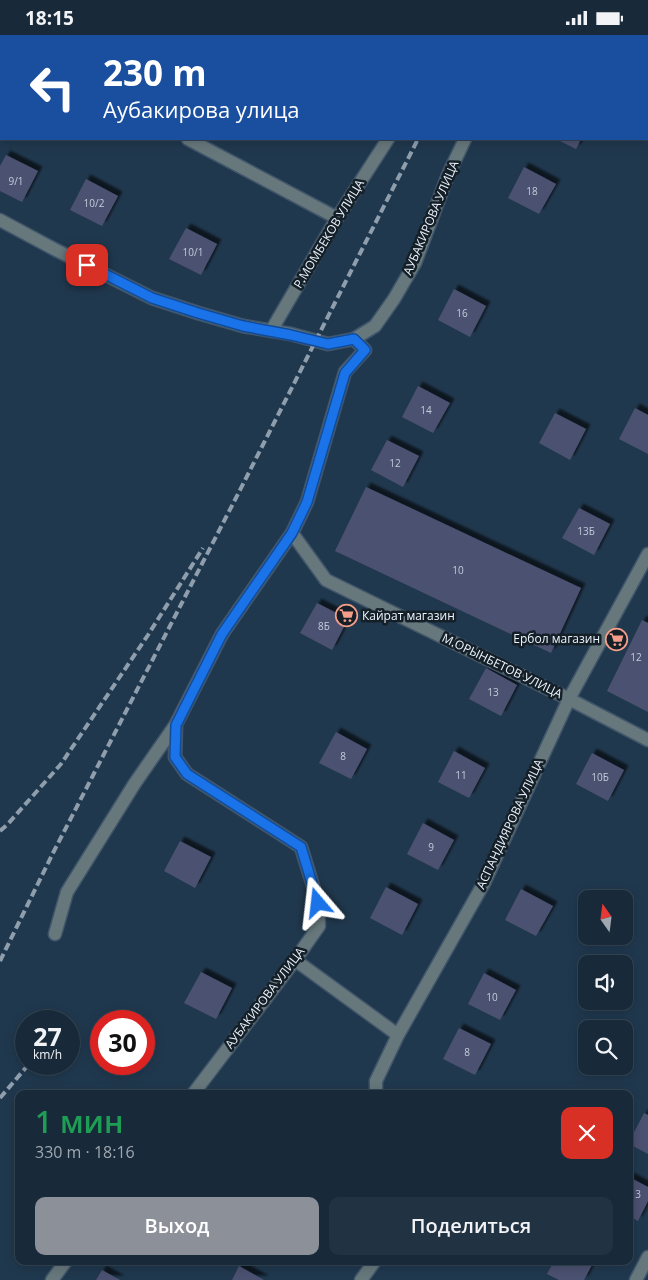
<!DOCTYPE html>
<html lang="ru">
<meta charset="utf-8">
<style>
:root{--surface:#182a3a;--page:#213242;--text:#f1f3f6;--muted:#9fa7af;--line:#364654;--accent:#8c9099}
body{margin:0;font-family:"Open Sans",sans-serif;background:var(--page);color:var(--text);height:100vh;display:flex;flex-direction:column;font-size:19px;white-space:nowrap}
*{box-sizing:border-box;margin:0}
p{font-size:16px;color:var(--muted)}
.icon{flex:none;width:28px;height:28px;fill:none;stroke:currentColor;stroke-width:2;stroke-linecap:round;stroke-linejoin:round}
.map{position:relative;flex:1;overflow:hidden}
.drawer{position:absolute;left:15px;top:1055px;width:618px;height:175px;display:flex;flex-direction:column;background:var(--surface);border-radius:10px;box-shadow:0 2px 12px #0003,0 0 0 1px var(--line)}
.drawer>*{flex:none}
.banner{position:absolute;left:0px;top:0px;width:649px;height:105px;box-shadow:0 2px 12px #0003,0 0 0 1px var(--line);background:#1a4fa0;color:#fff;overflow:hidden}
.needle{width:32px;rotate:346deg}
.fabs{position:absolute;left:578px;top:855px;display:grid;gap:10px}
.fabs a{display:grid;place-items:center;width:55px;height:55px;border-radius:10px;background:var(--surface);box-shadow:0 2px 12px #0003,0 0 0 1px var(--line);font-size:25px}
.speed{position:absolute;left:15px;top:975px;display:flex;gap:10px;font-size:25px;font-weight:700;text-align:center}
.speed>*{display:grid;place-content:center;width:65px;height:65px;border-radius:50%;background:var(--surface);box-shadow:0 2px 12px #0003,0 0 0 1px var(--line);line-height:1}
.speed small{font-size:12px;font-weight:400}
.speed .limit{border:8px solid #d22;background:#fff;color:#111}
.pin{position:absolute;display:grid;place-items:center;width:42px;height:42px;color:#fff;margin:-21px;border-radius:10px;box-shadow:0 2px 8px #0006}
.me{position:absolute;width:55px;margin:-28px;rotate:343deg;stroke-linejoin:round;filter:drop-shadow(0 0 4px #0008)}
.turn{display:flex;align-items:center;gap:18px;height:105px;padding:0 20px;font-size:22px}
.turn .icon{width:65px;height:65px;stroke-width:2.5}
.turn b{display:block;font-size:35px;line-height:42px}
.round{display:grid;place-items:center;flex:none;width:52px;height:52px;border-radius:10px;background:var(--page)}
.head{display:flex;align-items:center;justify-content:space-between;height:85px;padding:0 20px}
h1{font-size:30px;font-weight:600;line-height:38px;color:#1e9e55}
.action{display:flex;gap:10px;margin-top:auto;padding:10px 20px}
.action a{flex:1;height:58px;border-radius:10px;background:var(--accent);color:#fff;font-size:20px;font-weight:600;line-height:58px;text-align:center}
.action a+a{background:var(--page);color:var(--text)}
.status{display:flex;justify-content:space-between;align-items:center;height:35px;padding:0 25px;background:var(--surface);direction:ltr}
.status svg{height:14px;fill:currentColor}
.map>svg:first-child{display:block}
.building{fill:#4c516f;filter:url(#shadow)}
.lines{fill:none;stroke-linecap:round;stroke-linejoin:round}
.minor-casing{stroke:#41566a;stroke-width:15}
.minor{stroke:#67787d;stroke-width:12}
.rail{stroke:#8f9ead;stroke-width:4;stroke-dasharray:8 4;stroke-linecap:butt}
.route-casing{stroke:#114b97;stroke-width:12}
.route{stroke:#1a73e8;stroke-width:9}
.labels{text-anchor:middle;stroke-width:5;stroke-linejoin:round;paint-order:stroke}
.number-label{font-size:10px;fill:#c4cbda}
.street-label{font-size:12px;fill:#ecf4fd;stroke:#141f28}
.poi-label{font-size:12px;fill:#ecf4fd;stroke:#141f28;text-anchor:start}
</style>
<div class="status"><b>18:15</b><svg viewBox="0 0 49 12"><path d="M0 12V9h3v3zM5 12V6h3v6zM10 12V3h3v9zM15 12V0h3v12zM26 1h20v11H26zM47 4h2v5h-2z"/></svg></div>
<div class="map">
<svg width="648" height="1245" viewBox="0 0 648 1245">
<defs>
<filter id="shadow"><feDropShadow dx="4.5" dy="-4.5" stdDeviation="1" flood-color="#0009"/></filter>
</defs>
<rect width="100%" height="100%" fill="#20384e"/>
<path class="building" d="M556,104H581L576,114Z
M6,120L38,136L22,167L0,156V131Z
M524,132L556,149L539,179L508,163Z
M86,144L118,161L102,191L70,175Z
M186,193L217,209L201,240L169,224Z
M454,254L486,271L470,302L438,285Z
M418,351L450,368L433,398L402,382Z
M635,373L648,380V419L619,404Z
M555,378L586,394L570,425L539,408Z
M387,405L419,421L403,452L371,435Z
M366,452L581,553L551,618L335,516Z
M579,473L610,489L594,520L562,503Z
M317,568L348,584L332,615L300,598Z
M642,585L648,588V677L607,656Z
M486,633L517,650L501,681L469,664Z
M336,697L367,714L351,744L319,728Z
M454,716L485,733L469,763L438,747Z
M592,718L624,735L608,766L576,749Z
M423,788L454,805L438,835L407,819Z
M180,806L211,822L195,853L164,836Z
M386,852L418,869L402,900L370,883Z
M521,854L553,871L536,901L505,885Z
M201,937L232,953L216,984L184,968Z
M484,938L516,955L500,985L468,969Z
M459,993L491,1009L475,1040L443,1024Z
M644,1078L648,1080V1119L629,1109V1107Z
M629,1142L648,1152V1166L638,1186L629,1181Z
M554,1226H594L584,1245H559L547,1239Z
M239,1231L264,1245H232Z
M102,1235L120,1245H96Z"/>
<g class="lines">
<defs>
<path id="minor" d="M442,1L443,0
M515,1V0
M0,4H1
M188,104L337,183
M0,185L54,214L152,263L198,278L243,291L291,299L328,309L354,304L375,291L394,264L415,228L448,140L465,104
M271,296L337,183L388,104
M292,498L326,545L569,664L648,705
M55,899L67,857L135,748L176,689
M295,925L398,1000
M193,1059L295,925L319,891L318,867L301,812L187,739L175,722L176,689L222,599L292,498L307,467L345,337L365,315L354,304
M376,1059V1046L398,1000L484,848L569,664L648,519
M52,1245L66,1226
M361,1245L375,1226
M636,1245L648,1222"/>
</defs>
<use href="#minor" class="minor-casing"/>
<use href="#minor" class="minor"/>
<path class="rail" d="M469,1V0
M0,796L7,790L61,729L148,600L203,513
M0,926L53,818L239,457L418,104
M65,986L67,984
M0,1063L29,1029"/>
</g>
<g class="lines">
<defs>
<path id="route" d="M87,230L152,263L198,278L243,291L291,300L328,309L354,304L365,315L345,338L307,467L292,498L222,599L176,690L175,722L187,739L301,812L318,868"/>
</defs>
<use href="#route" class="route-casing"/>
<use href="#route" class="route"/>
</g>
<defs>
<symbol id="supermarket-ring" viewBox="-11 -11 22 22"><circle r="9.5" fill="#141f28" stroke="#f49e8a" stroke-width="1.5"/><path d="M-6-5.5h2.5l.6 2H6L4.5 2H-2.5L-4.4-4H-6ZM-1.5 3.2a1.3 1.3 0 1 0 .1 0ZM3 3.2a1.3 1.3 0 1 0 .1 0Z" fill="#f49e8a"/></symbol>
</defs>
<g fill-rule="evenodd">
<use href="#supermarket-ring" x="334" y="568" width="25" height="25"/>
<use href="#supermarket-ring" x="604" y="592" width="25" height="25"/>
</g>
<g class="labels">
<g class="number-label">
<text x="16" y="150">9/1</text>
<text x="532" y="160">18</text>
<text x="94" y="172">10/2</text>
<text x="193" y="221">10/1</text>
<text x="462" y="282">16</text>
<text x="426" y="379">14</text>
<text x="395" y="432">12</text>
<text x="586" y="500">13Б</text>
<text x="458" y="539">10</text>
<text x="324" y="595">8Б</text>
<text x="636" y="626">12</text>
<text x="493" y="661">13</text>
<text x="343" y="725">8</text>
<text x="461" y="744">11</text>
<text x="600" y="746">10Б</text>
<text x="431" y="816">9</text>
<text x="492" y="966">10</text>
<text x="467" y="1021">8</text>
<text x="638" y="1163">3</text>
</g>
<g class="street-label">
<text transform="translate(431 183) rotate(-67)" y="4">АУБАКИРОВА УЛИЦА</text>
<text transform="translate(329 199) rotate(-59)" y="4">Р.МОМБЕКОВ УЛИЦА</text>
<text transform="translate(502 631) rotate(26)" y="4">М.ОРЫНБЕТОВ УЛИЦА</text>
<text transform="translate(510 789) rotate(-65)" y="4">АСПАНДИЯРОВА УЛИЦА</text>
<text transform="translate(265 963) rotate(-53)" y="4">АУБАКИРОВА УЛИЦА</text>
</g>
<g class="poi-label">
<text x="362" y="585">Кайрат магазин</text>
<text x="600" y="608" text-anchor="end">Ербол магазин</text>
</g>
</g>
</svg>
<div class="fabs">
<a><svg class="needle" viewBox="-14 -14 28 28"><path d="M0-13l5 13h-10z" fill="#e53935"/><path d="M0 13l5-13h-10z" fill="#9fa7af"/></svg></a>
<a><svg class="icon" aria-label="sound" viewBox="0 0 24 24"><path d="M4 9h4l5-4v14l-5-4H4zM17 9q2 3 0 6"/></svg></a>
<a><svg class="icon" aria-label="search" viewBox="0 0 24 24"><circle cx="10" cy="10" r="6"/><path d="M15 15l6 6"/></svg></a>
</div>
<div class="speed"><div>27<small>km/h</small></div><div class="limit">30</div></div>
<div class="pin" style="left:87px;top:230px;background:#d93025"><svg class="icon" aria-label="arrive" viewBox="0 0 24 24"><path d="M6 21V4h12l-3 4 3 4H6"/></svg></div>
<svg class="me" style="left:318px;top:868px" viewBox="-20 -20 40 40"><path d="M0-17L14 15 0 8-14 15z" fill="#1a73e8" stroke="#fff" stroke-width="4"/></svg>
<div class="banner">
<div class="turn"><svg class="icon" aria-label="left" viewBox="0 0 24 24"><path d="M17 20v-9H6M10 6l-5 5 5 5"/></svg><div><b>230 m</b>Аубакирова улица</div></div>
</div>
<section class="drawer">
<div class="head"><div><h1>1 мин</h1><p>330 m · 18:16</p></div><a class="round" style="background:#d93025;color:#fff"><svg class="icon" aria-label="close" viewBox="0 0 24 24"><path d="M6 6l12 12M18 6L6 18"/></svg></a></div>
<div class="action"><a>Выход</a><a>Поделиться</a></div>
</section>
</div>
